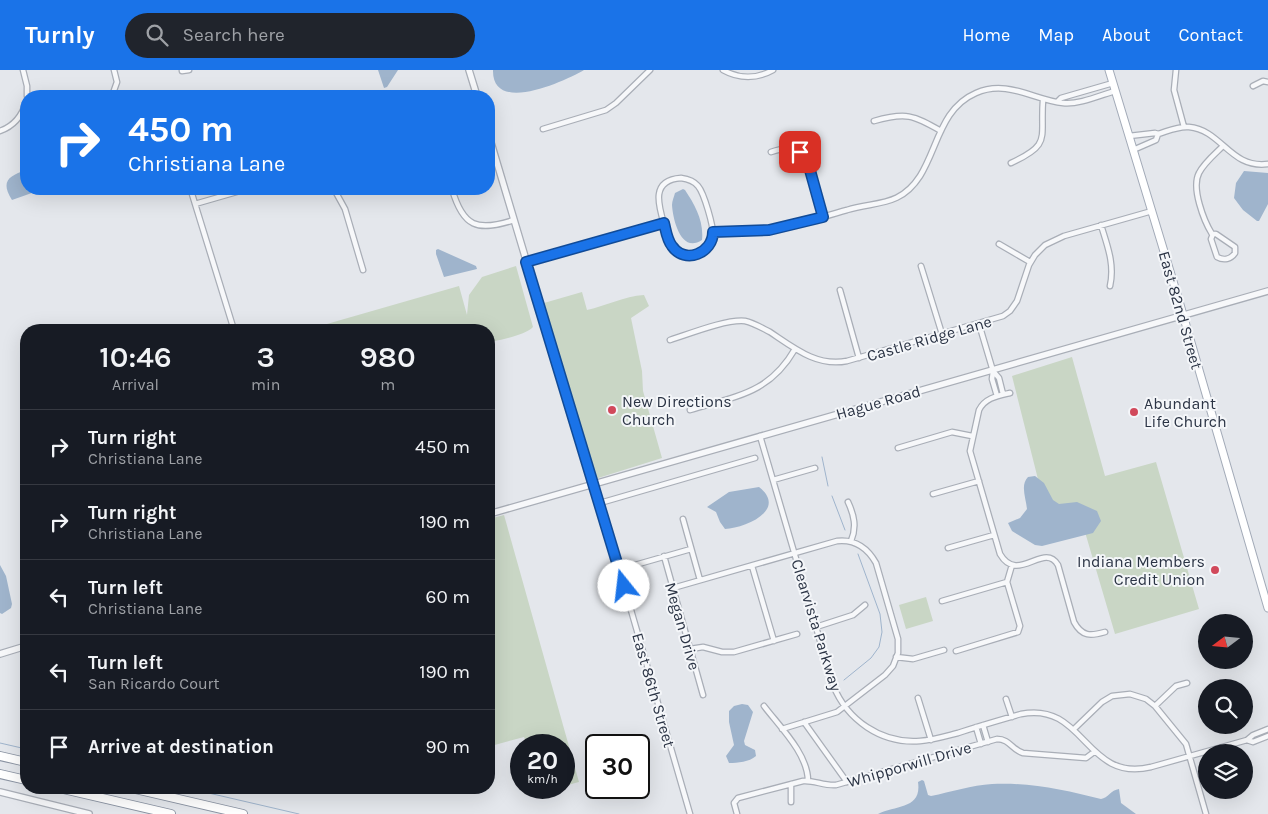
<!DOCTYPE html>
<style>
:root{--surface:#171b24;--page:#20242c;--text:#f1f3f6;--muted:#9ea1a6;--line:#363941;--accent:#1a73e8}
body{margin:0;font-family:Karla,sans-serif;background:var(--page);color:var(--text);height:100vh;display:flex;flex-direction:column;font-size:19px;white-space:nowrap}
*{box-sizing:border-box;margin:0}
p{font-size:16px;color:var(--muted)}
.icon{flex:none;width:28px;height:28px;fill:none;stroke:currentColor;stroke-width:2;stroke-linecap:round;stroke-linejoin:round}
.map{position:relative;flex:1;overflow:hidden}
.side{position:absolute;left:20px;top:254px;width:475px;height:470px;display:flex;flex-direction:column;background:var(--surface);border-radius:20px;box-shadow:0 5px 20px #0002}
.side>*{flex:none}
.guide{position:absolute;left:20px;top:20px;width:475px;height:105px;border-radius:20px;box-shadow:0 5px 20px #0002;background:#1a73e8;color:#fff;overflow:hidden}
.needle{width:32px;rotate:254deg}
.fabs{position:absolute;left:1198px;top:544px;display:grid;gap:10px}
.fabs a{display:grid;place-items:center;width:55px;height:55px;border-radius:50%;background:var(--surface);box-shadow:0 5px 20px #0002;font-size:25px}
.speed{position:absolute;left:510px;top:664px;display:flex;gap:10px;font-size:25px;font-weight:700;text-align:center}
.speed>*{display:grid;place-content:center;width:65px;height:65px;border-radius:50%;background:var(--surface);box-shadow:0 5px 20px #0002;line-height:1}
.speed small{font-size:12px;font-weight:400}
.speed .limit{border:2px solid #111;border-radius:8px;background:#fff;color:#111}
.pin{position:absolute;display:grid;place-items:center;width:42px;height:42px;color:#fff;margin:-21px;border-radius:10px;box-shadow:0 2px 8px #0006}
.me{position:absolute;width:55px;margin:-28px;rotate:344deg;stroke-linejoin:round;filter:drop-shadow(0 0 4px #0008)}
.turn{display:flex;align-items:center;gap:18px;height:105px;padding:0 25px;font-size:22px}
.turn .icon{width:65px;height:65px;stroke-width:2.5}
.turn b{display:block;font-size:35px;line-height:42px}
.eta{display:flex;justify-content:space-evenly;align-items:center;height:85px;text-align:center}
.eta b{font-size:30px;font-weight:600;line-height:35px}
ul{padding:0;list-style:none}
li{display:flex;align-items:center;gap:15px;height:75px;padding:0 25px;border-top:1px solid var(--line)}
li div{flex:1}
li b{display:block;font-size:19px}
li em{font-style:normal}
header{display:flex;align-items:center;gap:30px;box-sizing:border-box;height:70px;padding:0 25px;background:var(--accent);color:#fff}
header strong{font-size:24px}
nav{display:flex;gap:28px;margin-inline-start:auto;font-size:18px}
.search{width:350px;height:45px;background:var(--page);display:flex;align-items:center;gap:12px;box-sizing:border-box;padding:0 18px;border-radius:28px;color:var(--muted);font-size:19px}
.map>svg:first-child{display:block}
.green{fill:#c9d6c5}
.water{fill:#9fb4cc}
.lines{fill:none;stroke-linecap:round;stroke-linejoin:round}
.stream{stroke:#9fb4cc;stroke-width:1}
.minor-casing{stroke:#a9aeb7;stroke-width:7}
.tertiary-casing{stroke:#a9aeb7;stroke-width:8}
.primary-casing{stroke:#a3abb8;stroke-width:9}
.motorway-casing{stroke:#8b94a3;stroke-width:10}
.minor{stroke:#f7f8fa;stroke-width:4.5}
.tertiary{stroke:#f7f8fa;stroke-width:5.5}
.primary{stroke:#fff;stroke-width:7}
.motorway{stroke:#fff;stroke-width:8}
.route-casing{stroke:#114b97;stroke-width:12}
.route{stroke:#1a73e8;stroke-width:9}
.poi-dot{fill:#d1495b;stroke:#f4f6f9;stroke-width:2}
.labels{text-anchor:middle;stroke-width:4;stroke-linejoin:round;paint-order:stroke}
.street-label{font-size:16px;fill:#2b3445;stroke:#f4f6f9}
.poi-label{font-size:16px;fill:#2b3445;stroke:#f4f6f9;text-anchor:start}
</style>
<header>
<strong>Turnly</strong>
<div class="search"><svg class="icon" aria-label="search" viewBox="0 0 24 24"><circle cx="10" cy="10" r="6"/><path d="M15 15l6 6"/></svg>Search here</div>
<nav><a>Home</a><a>Map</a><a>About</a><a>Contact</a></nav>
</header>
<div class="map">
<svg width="1268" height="744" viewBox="0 0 1268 744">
<rect width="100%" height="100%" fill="#e4e7ec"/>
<path class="green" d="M516,196L533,257C526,265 500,270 489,272V260H306L459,216L467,245L469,225L482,207Z
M582,222L587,240C606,236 624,226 644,225L649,236L631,248L642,301L643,321L662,388L595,409L544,233Z
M1072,287L1105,406L1156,392L1199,539L1115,564L1085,462L1045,437L1012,306Z
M504,445L579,712L564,716V675H527L524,667L491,676L489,674V449Z
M926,527L933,551L906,559L899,535Z"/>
<path class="water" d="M378,0H398L387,17L384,18Z
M493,0H584C565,11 492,45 493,0Z
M26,100V119H43L12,130C0,111 9,106 26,100Z
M1244,101L1268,103V134L1259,151H1257L1243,140L1234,128L1236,113Z
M683,119L685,120C695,135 704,151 702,170C681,184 673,150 672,135C672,131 674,127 675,123Z
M438,179L476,196L477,199L444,207L436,184V180Z
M1035,406L1044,413L1053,430L1059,434L1077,432L1097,441L1101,451L1093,463L1042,476L1035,475L1012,461L1008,453L1020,448L1027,439C1026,428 1020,415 1028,407Z
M759,417C788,440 745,458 725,459L720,452L716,442L707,437L729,422Z
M0,495L6,506L12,534L11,538L2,544L0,543Z
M742,634L748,635L753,642L744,671L745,675L755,680L756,686C749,692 738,693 729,693L726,686L734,675L729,652V641L734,636Z
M922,710L924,711L928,725L931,726C951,722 972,715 992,714C1029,712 1066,720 1101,729C1108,728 1111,720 1119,719L1121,733L1136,744H878C896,735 922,739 918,712Z"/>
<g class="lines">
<path class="stream" d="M822,387L828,416
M832,426L845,460
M844,610L871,588L879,577L882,562L880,544L858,484
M0,673L26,679
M187,718L299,744"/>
<defs>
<path id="minor" d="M23,0L27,16V26
M723,0C739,9 757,9 773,0
M1176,0L1174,20L1184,57
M182,1L189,0
M1253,16L1263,11L1268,12
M112,26L117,12L114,0
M1058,31L1061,28L1113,13
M874,51C906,42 913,45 941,61
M543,59L606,40L616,33L650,0
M0,61C14,56 22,46 26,32
M1129,66L1155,63L1158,64C1168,61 1178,56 1189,57C1222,60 1230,99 1268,94
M1133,80L1156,70L1158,64
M771,82C786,77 800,76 808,93L823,147
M1011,93C1052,74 1040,69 1043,30
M681,108C688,109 694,111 698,116C704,123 714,157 713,167C712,172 709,176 705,180C695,188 679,187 671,176C667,170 666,161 664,154C658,134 651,110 681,108Z
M334,119L345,139L363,200
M452,119C463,157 477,162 514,150
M192,124L234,260
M195,134L247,119
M1101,155C1107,175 1115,194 1110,216
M713,162C734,162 756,163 777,159C801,155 824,146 847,140C877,131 900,137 920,106C938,77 941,38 976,23C1007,9 1034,30 1063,33C1078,35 1101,25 1115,21
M1212,164C1204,151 1191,118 1199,103C1204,93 1215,84 1223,76
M1213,164H1216L1235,177V183C1231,189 1224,191 1217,187L1211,169Z
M999,174L1030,192
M526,192L664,153
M921,196L942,264
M840,220L859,288
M979,254L993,301L992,309L997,326
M670,270C689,264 726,249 745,251C754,253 762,258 770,262C794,278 817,297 847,291L1003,246L1010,241L1017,231L1029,195L1035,185L1045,175L1064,166L1152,141
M993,301L999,308L1003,324
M1010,323C997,326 985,328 979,340L970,381L1000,484C1018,515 1044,471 1058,495L1074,552C1082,567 1091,566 1105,562
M690,340C736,326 769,324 795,279
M760,366L833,615C847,650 881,674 920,671C933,670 946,666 958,663C979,656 1000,650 1021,644C1085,631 1085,713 1151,697L1247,670L1253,665L1268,659
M898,378L952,362L972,366
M773,410L815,398
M593,414L600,433L690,744
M933,424L979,411
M848,432C854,445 857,457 851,471
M600,433L755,388
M683,449L700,510
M948,478L994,465
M664,486L703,625
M635,495L691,479
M752,496L774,571
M673,518L837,471C855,469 867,477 876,493L898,569V583L893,596L885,605L837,642L782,659
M942,531L1007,512
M816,557L853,545L865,535
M690,579L703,577L722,582H734L797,564
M956,581L1018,562L1020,556L1007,512L1012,495
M896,587L913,589L944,580
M918,628L931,670
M1006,629L1012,647
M764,636C780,657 808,684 808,711
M1155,636L1176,616L1187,613
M804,652L847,712
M983,655L988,672
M976,657L981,674
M1074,659L1102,632L1112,626L1130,624L1146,629L1155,636L1186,674L1206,744
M1247,670L1253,672L1268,666
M791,714V732
M737,744L734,733L738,728L803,711C814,710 824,716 836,715L997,669C1010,669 1012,680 1023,683L1086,688L1094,682"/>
<path id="tertiary" d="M469,0L477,26
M489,66L593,414
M489,444L1268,221
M0,584L26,576
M0,722L89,744"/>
<path id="primary" d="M1109,0L1179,231L1268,538"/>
<path id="motorway" d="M0,686L26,692
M0,704L26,710
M59,718L171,744
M131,718L243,744"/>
</defs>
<use href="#minor" class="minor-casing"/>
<use href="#tertiary" class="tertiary-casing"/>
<use href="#primary" class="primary-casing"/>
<use href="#motorway" class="motorway-casing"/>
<use href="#minor" class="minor"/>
<use href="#tertiary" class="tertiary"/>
<use href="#primary" class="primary"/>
<use href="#motorway" class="motorway"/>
</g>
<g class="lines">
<defs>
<path id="route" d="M624,516L526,192L664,153C666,161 667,170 672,176C685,195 713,183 713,162L769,160L823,147L808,93L800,82"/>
</defs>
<use href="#route" class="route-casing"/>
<use href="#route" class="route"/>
</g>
<g class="poi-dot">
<circle cx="612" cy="340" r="5"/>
<circle cx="1134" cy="342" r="5"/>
<circle cx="1215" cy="500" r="5"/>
</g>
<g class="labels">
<g class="street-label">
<text transform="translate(1181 240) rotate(74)" y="6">East 82nd Street</text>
<text transform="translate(929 268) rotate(-16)" y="6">Castle Ridge Lane</text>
<text transform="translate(878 332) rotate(-16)" y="6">Hague Road</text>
<text transform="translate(817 555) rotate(73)" y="6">Clearvista Parkway</text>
<text transform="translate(683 556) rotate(74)" y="6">Megan Drive</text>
<text transform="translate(654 620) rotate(74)" y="6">East 86th Street</text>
<text transform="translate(909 694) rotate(-16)" y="6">Whipporwill Drive</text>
</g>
<g class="poi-label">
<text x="622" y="337">New Directions<tspan x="622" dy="18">Church</tspan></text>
<text x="1144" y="339">Abundant<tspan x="1144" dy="18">Life Church</tspan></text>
<text x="1205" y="497" text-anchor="end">Indiana Members<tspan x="1205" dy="18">Credit Union</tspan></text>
</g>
</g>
</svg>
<div class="fabs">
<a><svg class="needle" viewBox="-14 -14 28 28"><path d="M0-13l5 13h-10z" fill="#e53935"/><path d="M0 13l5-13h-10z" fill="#9ea1a6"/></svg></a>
<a><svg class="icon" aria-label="search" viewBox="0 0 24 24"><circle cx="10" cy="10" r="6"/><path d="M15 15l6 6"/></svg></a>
<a><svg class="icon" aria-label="layers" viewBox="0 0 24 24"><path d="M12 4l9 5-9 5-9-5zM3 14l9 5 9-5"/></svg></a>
</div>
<div class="speed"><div>20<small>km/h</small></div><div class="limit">30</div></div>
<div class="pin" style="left:800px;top:82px;background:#d93025"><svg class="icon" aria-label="arrive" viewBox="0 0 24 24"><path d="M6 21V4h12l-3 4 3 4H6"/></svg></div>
<svg class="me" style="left:624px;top:516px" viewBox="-20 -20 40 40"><circle r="19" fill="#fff"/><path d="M0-13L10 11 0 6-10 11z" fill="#1a73e8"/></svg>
<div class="guide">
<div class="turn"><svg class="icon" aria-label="right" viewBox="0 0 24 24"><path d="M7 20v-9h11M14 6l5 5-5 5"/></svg><div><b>450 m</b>Christiana Lane</div></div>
</div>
<section class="side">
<div class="eta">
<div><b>10:46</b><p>Arrival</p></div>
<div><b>3</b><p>min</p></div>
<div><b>980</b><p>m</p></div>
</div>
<ul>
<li><svg class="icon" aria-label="right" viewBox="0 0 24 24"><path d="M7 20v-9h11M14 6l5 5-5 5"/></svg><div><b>Turn right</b><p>Christiana Lane</p></div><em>450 m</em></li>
<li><svg class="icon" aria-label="right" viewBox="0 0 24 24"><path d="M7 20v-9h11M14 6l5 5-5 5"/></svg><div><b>Turn right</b><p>Christiana Lane</p></div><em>190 m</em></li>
<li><svg class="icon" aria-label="left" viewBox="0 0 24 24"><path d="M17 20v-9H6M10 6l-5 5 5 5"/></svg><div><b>Turn left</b><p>Christiana Lane</p></div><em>60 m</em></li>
<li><svg class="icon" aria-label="left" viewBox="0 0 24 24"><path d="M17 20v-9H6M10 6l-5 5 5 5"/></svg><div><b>Turn left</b><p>San Ricardo Court</p></div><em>190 m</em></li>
<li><svg class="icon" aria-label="arrive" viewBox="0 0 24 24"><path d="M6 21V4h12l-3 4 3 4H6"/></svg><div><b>Arrive at destination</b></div><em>90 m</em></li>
</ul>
</section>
</div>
